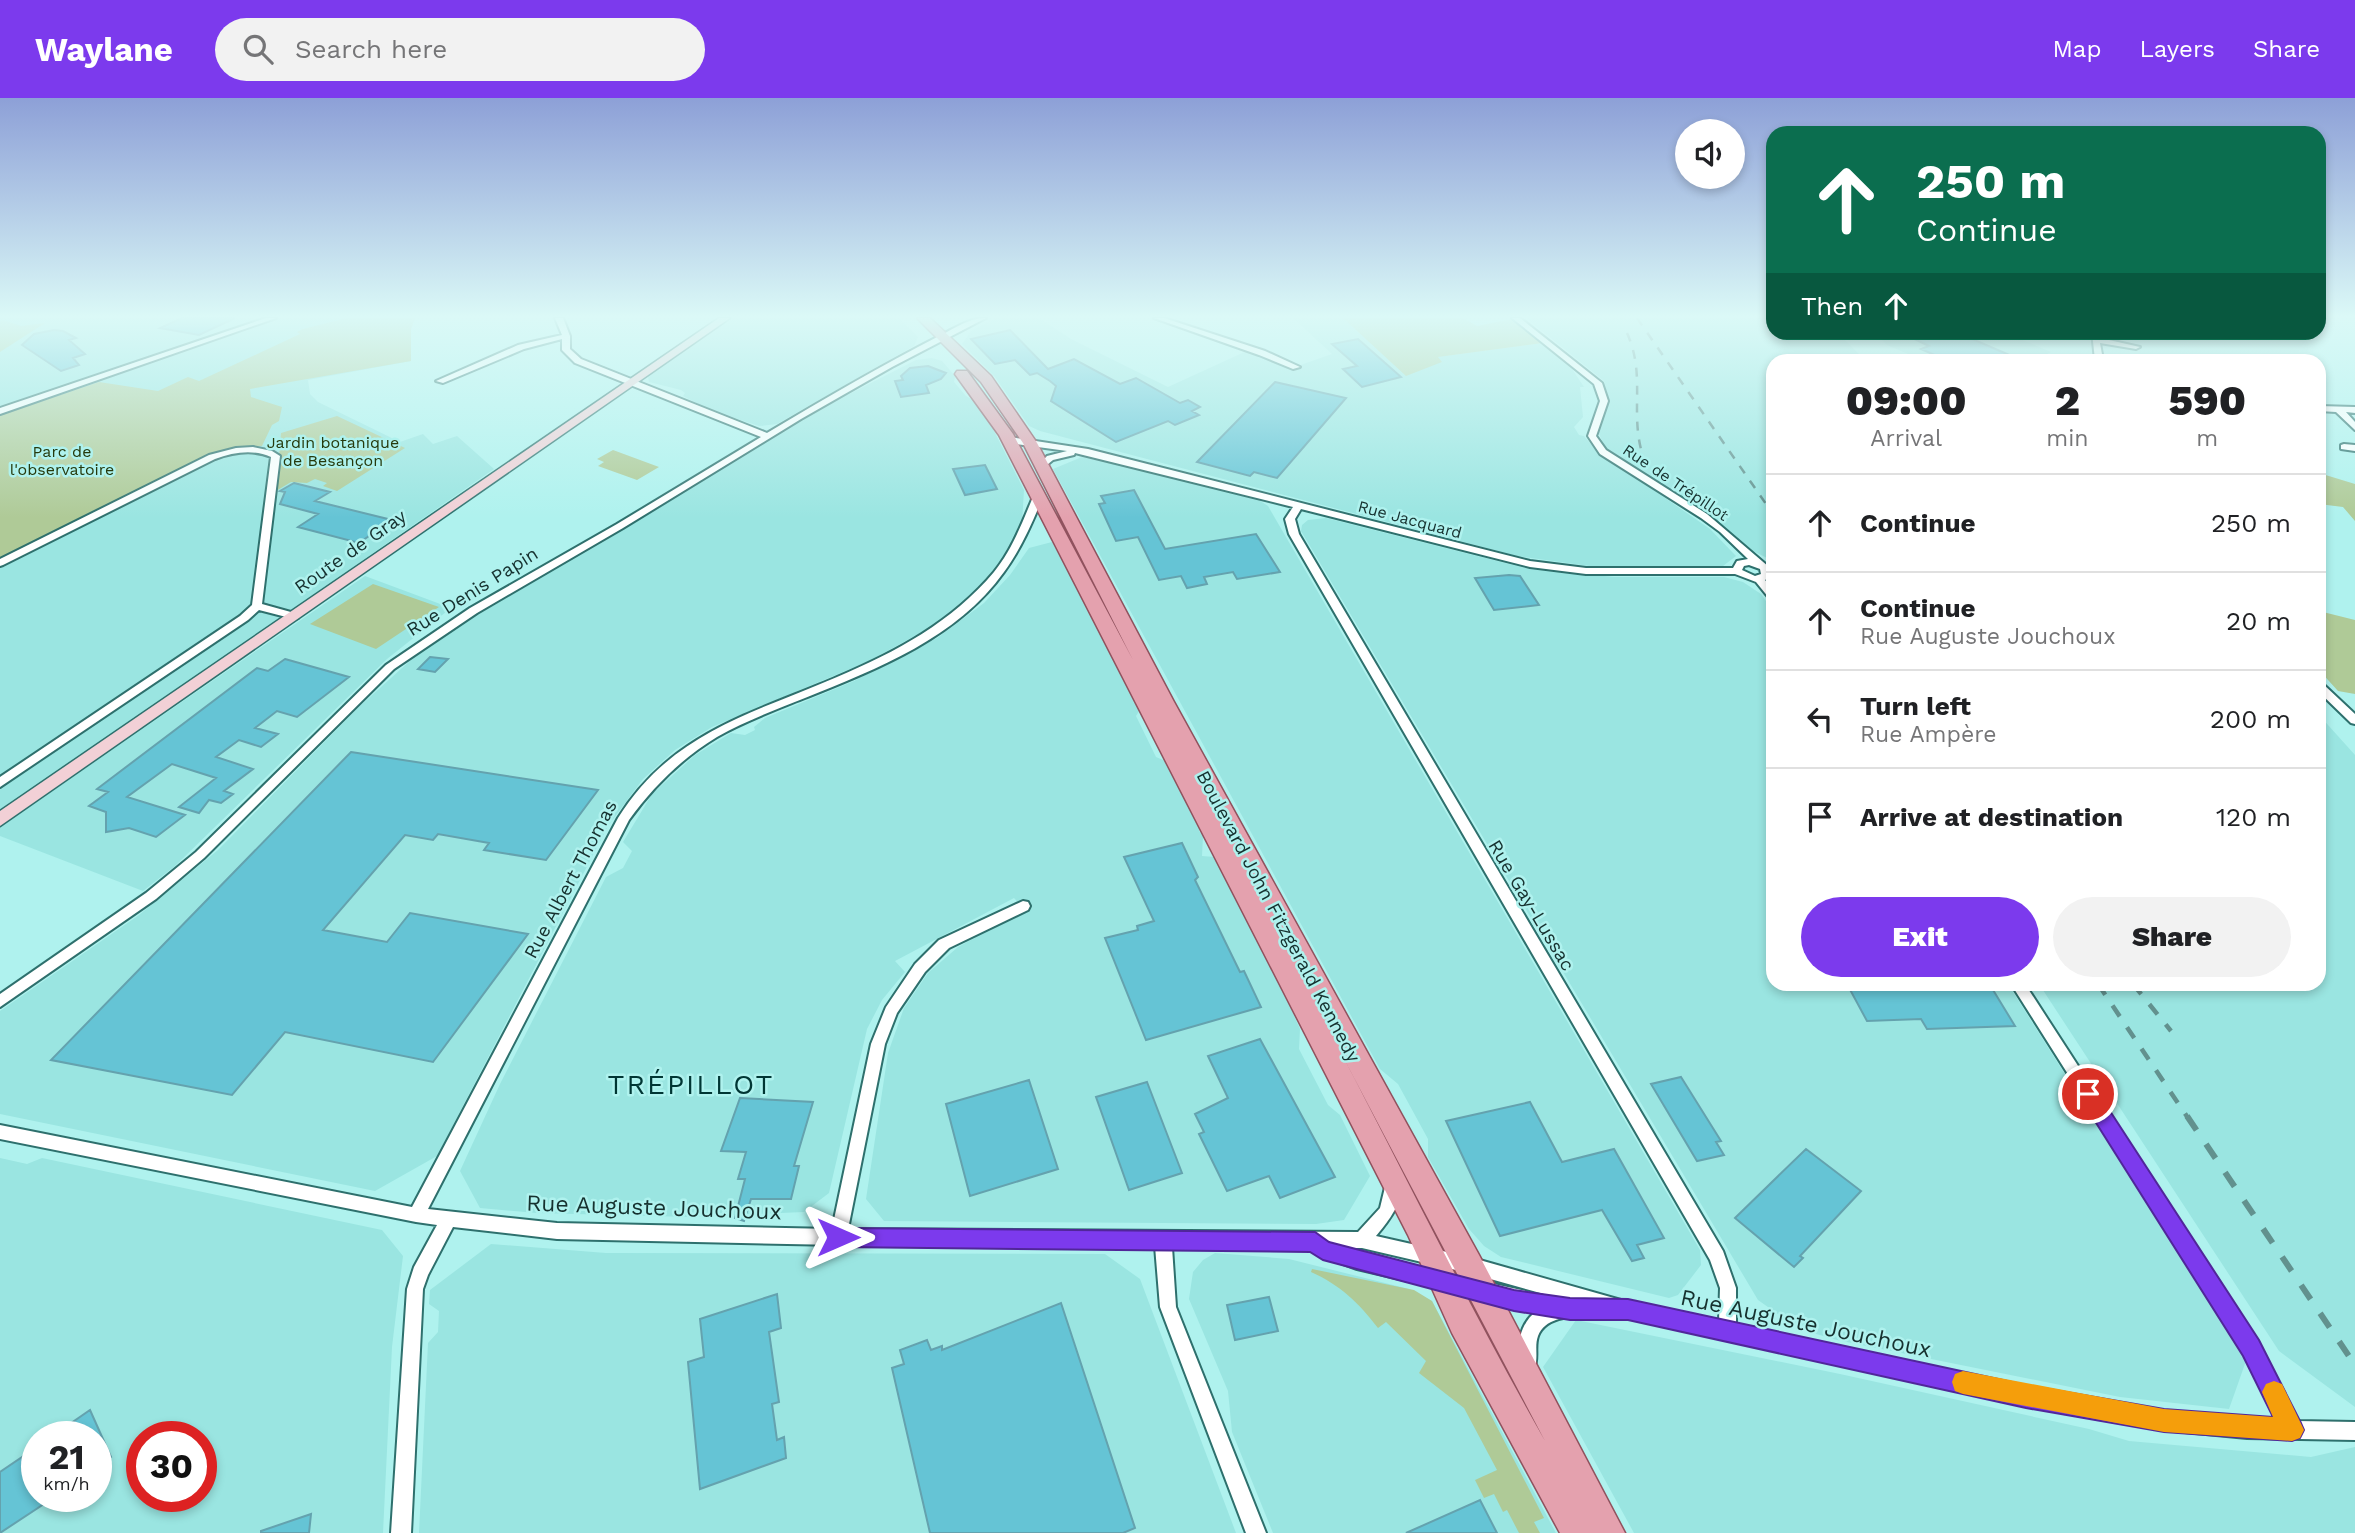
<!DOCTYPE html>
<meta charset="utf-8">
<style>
:root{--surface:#fff;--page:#f2f2f2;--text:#202124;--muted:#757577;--line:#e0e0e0;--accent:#7c3aed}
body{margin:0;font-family:"Work Sans",sans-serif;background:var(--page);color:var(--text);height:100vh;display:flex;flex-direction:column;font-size:26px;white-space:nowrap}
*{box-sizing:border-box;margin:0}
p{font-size:23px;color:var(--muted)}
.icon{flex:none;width:38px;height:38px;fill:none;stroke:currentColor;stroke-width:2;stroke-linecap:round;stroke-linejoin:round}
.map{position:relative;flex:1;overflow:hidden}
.sheet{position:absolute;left:1766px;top:256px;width:560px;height:637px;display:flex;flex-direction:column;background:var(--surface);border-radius:21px;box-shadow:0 4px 10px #0003}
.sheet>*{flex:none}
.guide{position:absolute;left:1766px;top:28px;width:560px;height:214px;border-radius:21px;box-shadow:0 4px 10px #0003;background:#0b6e4f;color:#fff;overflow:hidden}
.tools{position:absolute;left:1675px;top:21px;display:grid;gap:14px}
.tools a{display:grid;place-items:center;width:70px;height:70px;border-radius:50%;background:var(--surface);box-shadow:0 4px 10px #0003;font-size:35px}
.speed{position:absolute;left:21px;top:1323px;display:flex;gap:14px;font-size:35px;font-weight:700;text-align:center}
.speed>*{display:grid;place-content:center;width:91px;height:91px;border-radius:50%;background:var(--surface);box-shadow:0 4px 10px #0003;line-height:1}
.speed small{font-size:18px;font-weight:400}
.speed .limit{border:10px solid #d22;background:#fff;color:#111}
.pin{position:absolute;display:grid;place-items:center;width:60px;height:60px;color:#fff;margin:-30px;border:4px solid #fff;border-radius:50%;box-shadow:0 2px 7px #0007}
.me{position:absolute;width:77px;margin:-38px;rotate:90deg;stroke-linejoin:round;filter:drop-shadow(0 0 5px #0008)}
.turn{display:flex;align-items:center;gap:24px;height:147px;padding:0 35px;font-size:32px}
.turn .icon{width:91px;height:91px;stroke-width:2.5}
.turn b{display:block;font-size:49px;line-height:60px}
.then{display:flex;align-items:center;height:66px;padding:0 35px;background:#0003;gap:14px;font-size:26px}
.eta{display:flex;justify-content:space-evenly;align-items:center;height:119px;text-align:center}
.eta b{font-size:42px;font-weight:800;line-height:49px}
.cta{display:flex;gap:14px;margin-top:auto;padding:14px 35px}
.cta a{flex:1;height:80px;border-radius:42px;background:var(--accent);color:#fff;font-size:28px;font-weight:800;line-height:80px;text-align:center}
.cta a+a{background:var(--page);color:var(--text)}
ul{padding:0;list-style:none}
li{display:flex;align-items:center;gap:21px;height:98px;padding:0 35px;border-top:2px solid var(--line)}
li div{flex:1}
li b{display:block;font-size:26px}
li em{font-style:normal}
header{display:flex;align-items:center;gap:42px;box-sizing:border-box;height:98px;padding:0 35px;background:var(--accent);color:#fff}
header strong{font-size:33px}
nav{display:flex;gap:38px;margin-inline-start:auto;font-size:24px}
.search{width:490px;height:63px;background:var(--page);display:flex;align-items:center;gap:18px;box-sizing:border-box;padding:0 24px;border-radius:38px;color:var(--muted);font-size:26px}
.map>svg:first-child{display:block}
.built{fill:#9ae5e1;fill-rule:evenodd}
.green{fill:#afca97}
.building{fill:#65c4d5;stroke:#64a2ae;stroke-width:2}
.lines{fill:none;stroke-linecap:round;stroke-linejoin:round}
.minor-casing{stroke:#2e706d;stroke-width:4}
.secondary-casing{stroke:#2e706d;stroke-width:3}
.primary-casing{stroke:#90525e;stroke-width:3}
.minor{fill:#fff;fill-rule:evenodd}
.secondary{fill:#f2d0d6;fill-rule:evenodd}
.primary{fill:#e4a1ae;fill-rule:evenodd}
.rail-far2{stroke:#62918e;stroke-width:2.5;stroke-dasharray:9 9;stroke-linecap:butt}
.rail-far1{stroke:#62918e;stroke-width:4.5;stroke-dasharray:13 13;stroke-linecap:butt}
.rail{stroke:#62918e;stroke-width:6;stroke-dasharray:17 17;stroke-linecap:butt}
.route{fill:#7c3aed;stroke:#51269a;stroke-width:2}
.slow{fill:#f59e0b}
.labels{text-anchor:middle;stroke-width:5;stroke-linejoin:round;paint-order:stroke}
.far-park-label{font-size:16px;fill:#263a0d;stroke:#aff2ee}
.far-street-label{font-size:16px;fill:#16312f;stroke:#aff2ee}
.street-label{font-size:19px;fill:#16312f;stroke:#aff2ee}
.near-street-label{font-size:23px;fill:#16312f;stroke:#aff2ee}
.near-quarter-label{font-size:28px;letter-spacing:2px;fill:#003634;stroke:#aff2ee}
</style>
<header>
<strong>Waylane</strong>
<div class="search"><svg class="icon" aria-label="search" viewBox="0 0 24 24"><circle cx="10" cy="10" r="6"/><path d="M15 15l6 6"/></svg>Search here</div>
<nav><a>Map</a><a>Layers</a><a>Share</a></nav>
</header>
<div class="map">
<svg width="2355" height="1435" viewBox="0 0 2355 1435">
<rect width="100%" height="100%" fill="#aff2ee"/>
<path class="built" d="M0,220H415L411,231V263L308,282L310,296L318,304L400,344L423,336L433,346L457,338L494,371L0,714Z
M732,220H899L918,239L914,248L777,326L759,328L710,312L683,298L685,295L681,292L649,284L648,278Z
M996,220H1039L1071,241L1168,289L1251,251L1292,270L1332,256L1293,220H1343L1354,230L1441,263L1437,259L1543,245L1572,271L1584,289H1580L1583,319L1574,329L1579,337L1584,338L1597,353L1710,431L1736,458L1723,468L1639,469L1589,468L1517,458L1040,333L1029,328L995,279L962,246L971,233Z
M1526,220H1773V234L1838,235L1865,262H1773V463L1755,454L1607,353L1598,334L1609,305L1604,283Z
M1875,235H2006L2051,254L2036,262H1922L1887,247Z
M932,260L942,263L955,278L954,284L966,298L973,302L993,331L1024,392L1022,425L1013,446L981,488L931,529L869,563L712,629L675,652L643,681L608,728L437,1058L375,1093L0,1016V913L139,817L218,752L359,609L433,542L600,446L816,313L916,262Z
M1082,359L1169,378L1257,401L1268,408L1700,1152L1701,1167L1678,1197L1669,1200L1501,1159L1484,1148L1469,1131L1428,1059V1041L1398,986L1380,971L1053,371Z
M1326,420L1525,470L1614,479H1724L1743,484L1761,496L1773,513L1769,516L1773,522V886H2008L2246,1263L2229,1311L2120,1299L1837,1242L1799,1231L1758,1202L1301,433L1302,427L1308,422Z
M1052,444L1141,610L1136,618L1156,659L1168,664L1200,727L1199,733L1203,738L1202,758L1215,759L1284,895L1300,931L1299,951L1328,1007L1340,1017L1370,1078L1344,1122L1316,1126L884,1123L866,1101L888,955L904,910L928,875L958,849L1025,812L1014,800L895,863L905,874L882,902L867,931L829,1095L804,1114L690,1119L537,1115L480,1110L460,1073L500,986L606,779L623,770L632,753L623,744L652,696L695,657L731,635L745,637L755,632L754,629L765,620L854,583L937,540L984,505L1010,477L1029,450Z
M365,478L451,510L387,561L175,768L143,793L0,738V729Z
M2319,617L2355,657V1309L2279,1253L2039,886H2319Z
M0,1060L27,1066L42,1060L382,1132L403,1158L392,1249L383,1435H0ZM37,1339H96V1398H37ZM142,1339H201V1398H142Z
M491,1146L606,1155L1105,1156L1140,1181L1236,1435H419L428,1245L438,1234L439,1213L429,1206L430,1192Z
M1215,1155L1289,1161L1409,1191L1432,1203L1556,1435H1273L1232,1334L1228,1293L1189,1201L1193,1174L1203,1162Z
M1576,1222L1840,1276L2089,1331L2129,1343L2311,1359L2355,1349V1435H1634L1543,1269Z"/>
<path class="green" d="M347,220H415L411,231V263L250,291L251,299L282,309L279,323L272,327L262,348L239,349L209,359L0,464V317L99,284L158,293L188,279L199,283L300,236L297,234L303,231Z
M1343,220H1463L1477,228L1512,221L1543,245L1438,259L1442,264L1406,278Z
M3,222L21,228L45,225L0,254V223Z
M337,318L405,350L337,393L323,388L327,385L315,381L307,385L291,384L276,393L281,335Z
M613,352L659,369L637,382L598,368L604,364L597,361Z
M2319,375L2355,386V423L2343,409L2319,406Z
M373,486L439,509L376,551L310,526Z
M2319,513L2355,522V596L2338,593L2319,572Z
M1312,1171L1414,1192L1432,1203L1544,1420L1534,1424L1540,1435H1519L1507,1412L1503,1414L1494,1396L1484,1400L1475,1382L1497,1372L1464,1310L1419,1275L1426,1263L1386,1224L1378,1230C1359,1205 1340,1187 1311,1174Z"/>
<path class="building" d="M182,220H235L199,237L160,230Z
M54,232L63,233L76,240L69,242L85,256L73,260L79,267L61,273L22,247L34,236Z
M1010,232L1048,271L1074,261L1120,286L1136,280L1180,305L1188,302L1200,309L1192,313L1199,317L1175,327L1168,323L1116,344L1051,303L1056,288L1050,283L1037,275L1030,277L1015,262L995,266L971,241Z
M1900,234H1956L2021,262H1946L1921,251L1929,248Z
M1358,241L1401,279L1362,289L1343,271L1357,268L1332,246Z
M928,268L946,275L941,281L926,287L929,295L901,299L895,283L903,282L901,278L910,270Z
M1275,284L1346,300L1277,380L1254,374L1250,378L1197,364Z
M985,367L997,391L965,397L953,371Z
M294,385L330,394L315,403L392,422L359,445L298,429L318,416L280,406L285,394L280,393Z
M1134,392L1165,451L1256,436L1280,474L1237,481L1233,474L1204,479L1207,486L1187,490L1181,478L1159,482L1138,439L1116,443L1099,406L1105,405L1101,398Z
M1509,477L1520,478L1539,507L1494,512L1475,480Z
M430,559L448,561L435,574L418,571Z
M285,561L349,579L297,619L277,613L255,630L278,636L261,649L239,642L216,659L253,671L224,693L233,696L221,705L209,702L199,715L179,709L216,680L172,666L127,699L185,717L156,739L129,730L106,734V714L89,708L108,694L97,691L257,570L268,573Z
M351,654L598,692L546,762L484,752L489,745L438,736L433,742L405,737L323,832L387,844L410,815L528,836L433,964L285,934L232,997L51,962Z
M1182,745L1198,779L1195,782L1240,874L1244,873L1261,909L1146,942L1105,840L1138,832L1137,828L1154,823L1124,759Z
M1847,886L1990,887L2015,928L1927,931L1921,921L1867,923Z
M1260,941L1335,1079L1280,1100L1269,1078L1227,1093L1199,1036L1204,1034L1195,1016L1228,1000L1208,958Z
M1681,979L1721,1043L1716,1044L1724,1057L1697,1063L1651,986Z
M1029,982L1058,1071L970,1098L946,1006Z
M1147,984L1182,1075L1129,1092L1096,999Z
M740,1000L813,1004L794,1068H799L791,1101H751L744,1123L735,1120L745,1081H738L746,1054L721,1053Z
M1530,1004L1562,1064L1614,1051L1664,1140L1637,1147L1644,1160L1632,1163L1602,1112L1500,1138L1446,1023Z
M1806,1051L1861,1093L1800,1158L1803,1160L1794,1169L1735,1120Z
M777,1196L781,1230L769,1234L779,1304L772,1306L777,1342L784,1339L786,1360L700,1391L688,1264L704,1259L700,1221Z
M1269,1199L1278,1233L1235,1242L1227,1207Z
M1061,1205L1135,1430L1123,1435H930L892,1270L904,1266L900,1252L927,1242L931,1252L942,1248V1252Z
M90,1312L111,1359L96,1369V1339H51Z
M37,1349V1398H56L0,1435V1374Z
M1480,1402L1497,1435H1406Z
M311,1416L309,1435H261V1433Z"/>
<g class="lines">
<defs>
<path id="minor" d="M266,220H276L0,316V310Z
M555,220H563L570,238V251L581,261L767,335C824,301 882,267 941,237C955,230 971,219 986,220L892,269L801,321L623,430L477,515L394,571L204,760L156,801L0,909V896L146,795L196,754L386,567L470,510L617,426L761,339L575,265L562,252V241L524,251L443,285L436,283L518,247L562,237Z
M1154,220H1164L1265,253L1300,269L1293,271L1259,257Z
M1512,220H1520L1602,285L1608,303L1596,338L1606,352L1707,416L1769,469L1772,478L1765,482L1773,491V501L1769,500L1756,484L1735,476H1586L1530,469L1301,411L1295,421L1299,436L1723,1153L1736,1190V1227C1850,1252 1963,1279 2078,1299C2144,1311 2210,1321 2278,1323L2245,1256L2011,886H2025L2257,1244L2297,1323L2355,1324V1342L2247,1340L2164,1332L2026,1308L1616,1217L1610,1219C1588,1219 1548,1213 1538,1238C1534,1249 1539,1260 1534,1271L1528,1274L1522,1271C1514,1252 1520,1224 1537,1213L1357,1171L1319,1157L1309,1149H1172L1176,1209L1266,1435H1246L1160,1209L1155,1148L838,1147L557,1141L453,1129L428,1177L423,1191L411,1435H391L407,1191L414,1169L437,1127L416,1124L0,1041V1027L412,1109L618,720C671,635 751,616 837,579C896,554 952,524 994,474C1012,452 1022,425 1033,399L1038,396L1043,399C1032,425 1021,451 1004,474C957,540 877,571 805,600C775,612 745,623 717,639C682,660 653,689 629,722L428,1111L557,1125L832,1131L871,946L886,909L915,866L939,842L1023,803L1028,804L1030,808L1028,812L949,850L925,874L897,915L885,946L848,1131L1358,1134L1380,1110L1387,1081L1393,1079L1399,1081C1407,1100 1388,1124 1376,1138L1469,1159L1628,1204L1719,1223L1720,1190L1710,1162L1289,436L1285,421L1293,409L1075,355L1074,357L1053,362L1042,371L1038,368L1047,358L1067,353L1009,345L1005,342L1009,339L1088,351L1530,463L1586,470H1733L1737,463L1748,461L1720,434L1701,420L1600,356L1588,338L1600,303L1594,286ZM1749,467L1760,471L1761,476L1755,478L1742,472L1744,468ZM1339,1150H1362L1469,1175L1562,1201L1375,1160Z
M2092,234H2098L2100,240L2140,249L2136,251L2100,245L2103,262H2095Z
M2319,308L2355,309V315L2346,314L2355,324V332L2336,314L2319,313Z
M2344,346L2355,347V353L2341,351V347Z
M253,349L272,353L280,358L262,506L298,516V520L294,521L259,512L248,522L0,689V679L240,518L252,507L271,359C253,351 234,354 215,361L3,467L0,468V461L209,357L236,350Z
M2319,585L2323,586L2355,616V626L2351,625L2319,594Z"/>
<path id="secondary" d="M719,220H730L0,728V713Z"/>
<path id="primary" d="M917,220H930L991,278L1037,345L1174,604L1479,1157L1625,1435H1560L1452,1235L1408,1137L999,337L955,276L957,273H967L1013,336L1133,562L1023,345L981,284ZM1319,913L1545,1343C1465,1202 1395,1056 1319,913Z"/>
</defs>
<use href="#minor" class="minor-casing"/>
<use href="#secondary" class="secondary-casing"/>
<use href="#primary" class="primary-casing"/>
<use href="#minor" class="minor"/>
<use href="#secondary" class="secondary"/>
<use href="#primary" class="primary"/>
<path class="rail-far2" d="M1637,220L1773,416
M1627,235C1646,277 1630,313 1642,355"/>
<path class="rail-far1" d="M2098,886L2188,1020
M2133,886L2171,933"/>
<path class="rail" d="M2187,1018L2355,1267"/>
</g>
<linearGradient id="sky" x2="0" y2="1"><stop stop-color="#8da0d7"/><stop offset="0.52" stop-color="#dbf9f7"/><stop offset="1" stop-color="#dbf9f7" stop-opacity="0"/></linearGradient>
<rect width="2355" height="420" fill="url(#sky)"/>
<path class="route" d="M2088,987L2095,990L2259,1242L2300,1323L2304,1332L2300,1340L2292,1343L2164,1334L2026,1310L1628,1222H1570L1514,1213L1323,1162L1310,1154L838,1149L831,1146L828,1139L831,1132L838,1130L1315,1134L1329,1144L1514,1192L1570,1200L1628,1201L2026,1287L2164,1311L2273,1319L2243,1258L2081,1001L2078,996L2081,990Z"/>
<path class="slow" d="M1963,1273L2164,1311L2273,1319L2262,1294L2266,1286L2274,1283L2282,1286L2304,1332L2300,1340L2292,1343L2164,1334L1963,1296L1955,1293L1952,1284L1955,1276Z"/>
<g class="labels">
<g class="far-park-label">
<text x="333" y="350">Jardin botanique<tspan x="333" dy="18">de Besançon</tspan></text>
<text x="62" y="359">Parc de<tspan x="62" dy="18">l'observatoire</tspan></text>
</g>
<g class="far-street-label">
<text transform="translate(1676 384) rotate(34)" y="6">Rue de Trépillot</text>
<text transform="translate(1410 421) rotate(15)" y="6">Rue Jacquard</text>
</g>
<g class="street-label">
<text transform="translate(350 453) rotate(-35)" y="7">Route de Gray</text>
<text transform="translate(472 493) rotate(-32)" y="7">Rue Denis Papin</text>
<text transform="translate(570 781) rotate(-62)" y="7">Rue Albert Thomas</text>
<text transform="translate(1532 807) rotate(59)" y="7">Rue Gay-Lussac</text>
<text transform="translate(1279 818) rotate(62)" y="7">Boulevard John Fitzgerald Kennedy</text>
</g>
<g class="near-street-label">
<text transform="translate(654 1109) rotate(2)" y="8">Rue Auguste Jouchoux</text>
<text transform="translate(1806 1225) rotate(12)" y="8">Rue Auguste Jouchoux</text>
</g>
<g class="near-quarter-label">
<text x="691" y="996">TRÉPILLOT</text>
</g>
</g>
</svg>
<div class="tools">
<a><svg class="icon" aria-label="sound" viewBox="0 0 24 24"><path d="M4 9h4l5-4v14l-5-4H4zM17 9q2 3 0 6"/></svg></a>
</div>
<div class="speed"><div>21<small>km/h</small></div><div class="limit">30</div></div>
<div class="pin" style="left:2088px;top:996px;background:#d93025"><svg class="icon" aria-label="arrive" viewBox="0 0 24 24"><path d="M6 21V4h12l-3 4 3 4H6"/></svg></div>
<svg class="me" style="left:838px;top:1139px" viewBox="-20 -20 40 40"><path d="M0-17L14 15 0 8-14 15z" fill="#7c3aed" stroke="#fff" stroke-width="4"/></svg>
<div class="guide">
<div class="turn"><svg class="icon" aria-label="ahead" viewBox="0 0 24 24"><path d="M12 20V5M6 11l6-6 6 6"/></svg><div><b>250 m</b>Continue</div></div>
<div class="then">Then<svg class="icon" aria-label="ahead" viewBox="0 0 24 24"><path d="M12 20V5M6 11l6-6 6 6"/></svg></div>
</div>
<section class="sheet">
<div class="eta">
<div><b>09:00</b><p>Arrival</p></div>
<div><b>2</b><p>min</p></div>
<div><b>590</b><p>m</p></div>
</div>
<ul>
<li><svg class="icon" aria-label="ahead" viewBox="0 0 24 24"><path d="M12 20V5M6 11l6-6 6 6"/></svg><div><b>Continue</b></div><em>250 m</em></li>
<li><svg class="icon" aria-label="ahead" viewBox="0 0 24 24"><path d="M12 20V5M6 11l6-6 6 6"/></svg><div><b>Continue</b><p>Rue Auguste Jouchoux</p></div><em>20 m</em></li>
<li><svg class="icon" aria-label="left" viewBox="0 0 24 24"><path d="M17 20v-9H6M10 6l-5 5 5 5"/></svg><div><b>Turn left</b><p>Rue Ampère</p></div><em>200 m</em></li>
<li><svg class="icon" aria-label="arrive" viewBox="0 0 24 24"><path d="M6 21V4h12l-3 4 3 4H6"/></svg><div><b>Arrive at destination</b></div><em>120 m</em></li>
</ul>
<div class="cta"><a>Exit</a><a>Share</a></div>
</section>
</div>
